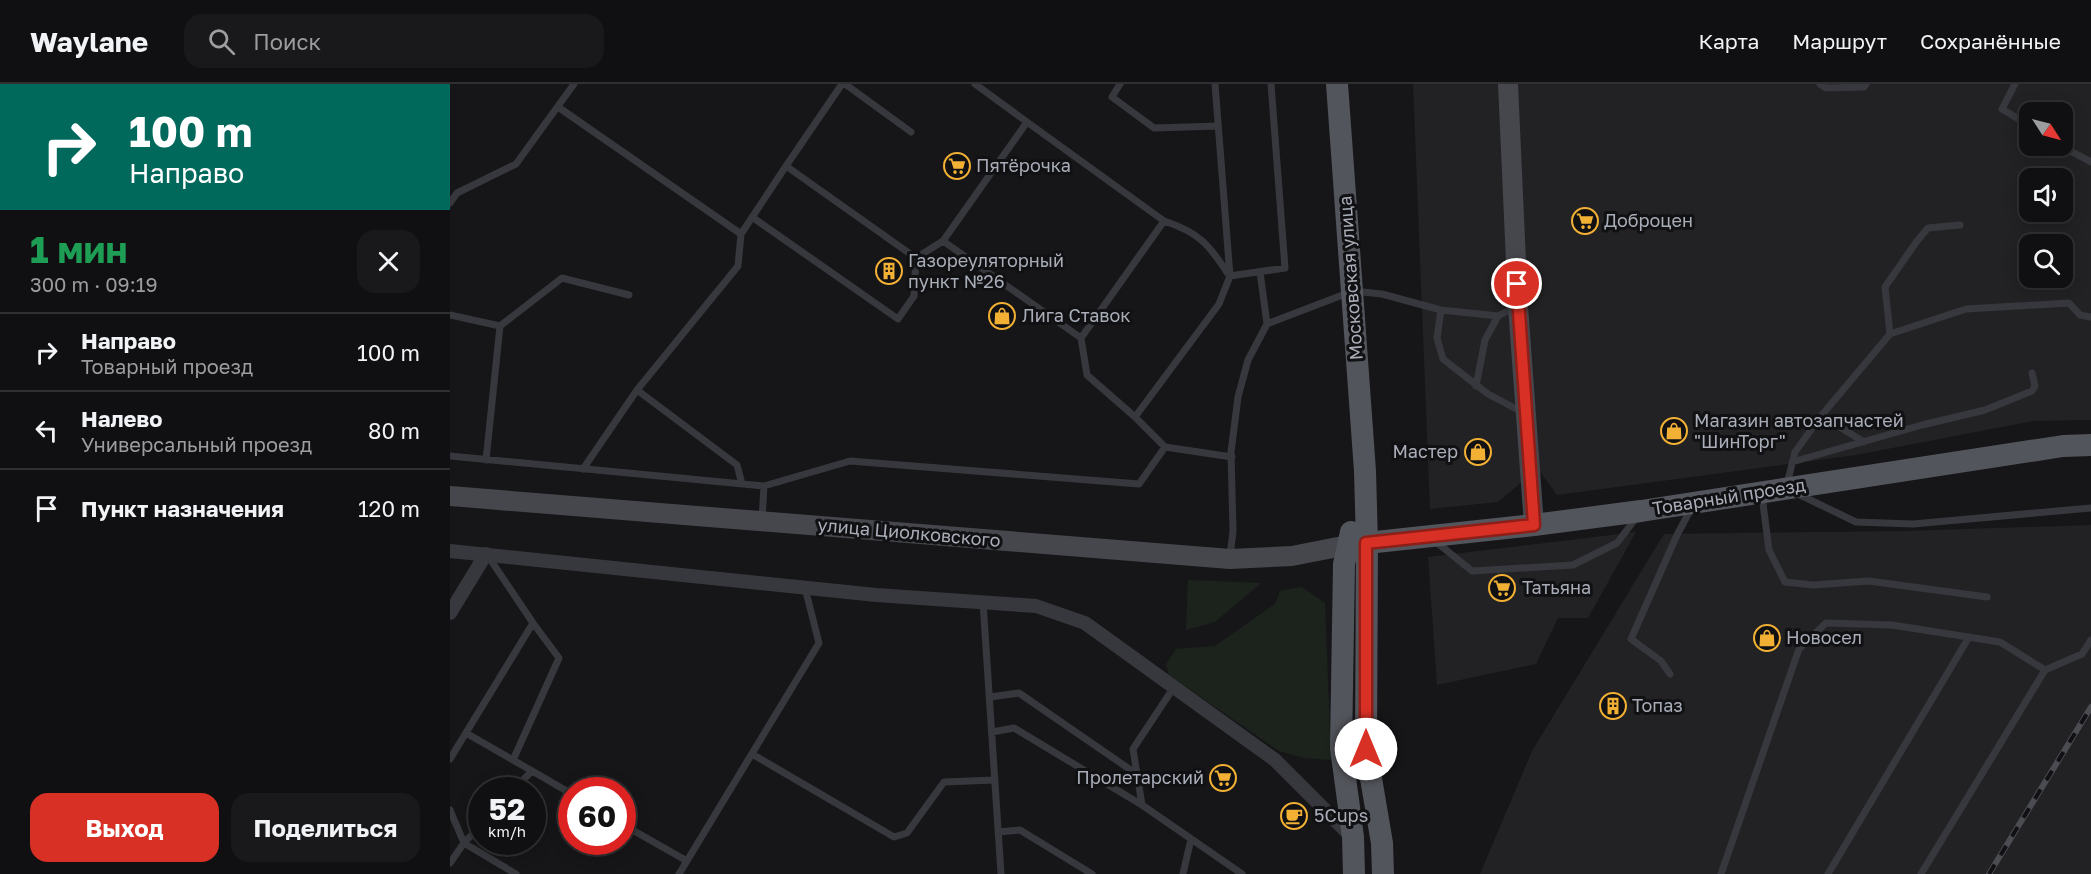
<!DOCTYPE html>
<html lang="ru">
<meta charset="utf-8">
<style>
:root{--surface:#101012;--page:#19191b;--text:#f1f3f6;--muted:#9c9d9f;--line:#303032;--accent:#d93025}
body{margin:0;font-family:"Golos Text",sans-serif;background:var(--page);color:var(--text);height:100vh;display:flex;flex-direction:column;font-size:22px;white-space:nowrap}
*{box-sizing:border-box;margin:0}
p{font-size:20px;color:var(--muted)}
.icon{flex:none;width:33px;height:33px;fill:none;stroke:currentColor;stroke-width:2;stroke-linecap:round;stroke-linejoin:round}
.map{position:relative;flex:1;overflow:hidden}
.side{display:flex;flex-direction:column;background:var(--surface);width:450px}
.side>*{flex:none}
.top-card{background:#00695c;color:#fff;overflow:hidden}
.needle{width:39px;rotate:126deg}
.buttons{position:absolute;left:1569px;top:18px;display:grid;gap:12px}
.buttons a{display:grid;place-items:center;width:54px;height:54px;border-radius:12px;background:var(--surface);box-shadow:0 3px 15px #0003,0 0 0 2px var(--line);font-size:30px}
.speed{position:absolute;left:18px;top:693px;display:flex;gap:12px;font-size:30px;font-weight:700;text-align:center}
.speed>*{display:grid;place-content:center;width:78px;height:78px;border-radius:50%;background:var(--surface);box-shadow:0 3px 15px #0003,0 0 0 2px var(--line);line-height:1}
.speed small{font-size:15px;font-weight:400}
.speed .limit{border:9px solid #d22;background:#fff;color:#111}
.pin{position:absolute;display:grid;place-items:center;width:51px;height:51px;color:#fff;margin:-26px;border:3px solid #fff;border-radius:50%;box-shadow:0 2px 6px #0007}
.me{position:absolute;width:66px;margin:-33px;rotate:0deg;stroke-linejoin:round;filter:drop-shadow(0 0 4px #0008)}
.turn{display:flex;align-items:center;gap:21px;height:126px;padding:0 30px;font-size:27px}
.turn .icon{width:78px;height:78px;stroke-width:2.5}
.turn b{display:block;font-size:42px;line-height:51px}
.round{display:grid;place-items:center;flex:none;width:63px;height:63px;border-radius:18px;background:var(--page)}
.headline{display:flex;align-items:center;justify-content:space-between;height:102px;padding:0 30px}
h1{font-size:36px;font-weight:700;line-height:45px;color:#1e9e55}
.button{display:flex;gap:12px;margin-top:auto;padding:12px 30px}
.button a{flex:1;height:69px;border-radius:18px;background:var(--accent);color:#fff;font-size:24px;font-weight:700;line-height:69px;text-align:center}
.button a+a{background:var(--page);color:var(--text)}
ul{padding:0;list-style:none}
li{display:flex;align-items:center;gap:18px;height:78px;padding:0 30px;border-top:2px solid var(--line)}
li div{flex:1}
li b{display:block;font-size:22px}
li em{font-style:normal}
header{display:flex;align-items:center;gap:36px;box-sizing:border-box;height:84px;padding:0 30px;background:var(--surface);border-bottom:2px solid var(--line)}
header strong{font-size:28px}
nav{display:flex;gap:33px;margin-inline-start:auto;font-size:21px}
.search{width:420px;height:54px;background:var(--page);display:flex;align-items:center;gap:15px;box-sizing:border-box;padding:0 21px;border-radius:18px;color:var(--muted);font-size:22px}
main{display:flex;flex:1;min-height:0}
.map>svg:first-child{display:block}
.built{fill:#222225;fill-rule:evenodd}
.green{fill:#1c231d}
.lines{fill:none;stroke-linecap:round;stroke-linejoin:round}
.lane{stroke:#37383d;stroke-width:7}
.street{stroke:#37383d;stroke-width:14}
.secondary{stroke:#45474d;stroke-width:20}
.primary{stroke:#53555c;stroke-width:22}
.rail-casing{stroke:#4a4c52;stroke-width:6}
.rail{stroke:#111113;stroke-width:4;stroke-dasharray:11;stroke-linecap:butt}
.route-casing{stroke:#8d1f18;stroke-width:15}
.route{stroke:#d93025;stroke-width:10}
.labels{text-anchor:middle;stroke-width:6;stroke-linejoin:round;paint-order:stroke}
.poi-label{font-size:18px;fill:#a8adb8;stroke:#111113;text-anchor:start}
.street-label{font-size:18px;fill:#a8adb8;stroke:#111113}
</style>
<header>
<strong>Waylane</strong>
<div class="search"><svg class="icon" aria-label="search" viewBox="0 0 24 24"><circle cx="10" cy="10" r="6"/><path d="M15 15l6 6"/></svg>Поиск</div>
<nav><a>Карта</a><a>Маршрут</a><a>Сохранённые</a></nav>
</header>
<main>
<section class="side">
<div class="top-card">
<div class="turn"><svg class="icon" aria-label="right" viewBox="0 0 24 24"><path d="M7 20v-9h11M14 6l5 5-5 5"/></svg><div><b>100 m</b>Направо</div></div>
</div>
<div class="headline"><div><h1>1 мин</h1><p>300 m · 09:19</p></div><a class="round"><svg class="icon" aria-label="close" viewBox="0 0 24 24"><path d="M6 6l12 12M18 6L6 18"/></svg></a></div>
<ul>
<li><svg class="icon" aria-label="right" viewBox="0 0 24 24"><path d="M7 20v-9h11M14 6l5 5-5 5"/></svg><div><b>Направо</b><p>Товарный проезд</p></div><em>100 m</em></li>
<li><svg class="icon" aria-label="left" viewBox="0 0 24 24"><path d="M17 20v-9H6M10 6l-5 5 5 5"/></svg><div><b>Налево</b><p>Универсальный проезд</p></div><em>80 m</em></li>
<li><svg class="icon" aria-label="arrive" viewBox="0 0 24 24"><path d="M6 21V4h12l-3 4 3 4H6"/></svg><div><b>Пункт назначения</b></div><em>120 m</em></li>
</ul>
<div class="button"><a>Выход</a><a>Поделиться</a></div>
</section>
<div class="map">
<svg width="1641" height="790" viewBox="0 0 1641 790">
<rect width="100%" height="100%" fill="#161618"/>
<path class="built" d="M963,0H1049L1074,396L1048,418L980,425Z
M1063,0H1641V336L1583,337L1406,371L1107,411L1085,381ZM1580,28H1612V62H1580ZM1580,94H1612V128H1580ZM1580,160H1612V194H1580Z
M1641,441V790H1030L1082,667L1214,450L1454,447Z
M1186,448L1138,534H1108L1086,580L987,601L978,473Z"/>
<path class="green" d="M738,496L811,499L765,538L736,546Z
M852,503L875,519L881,676L854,674L829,667L719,591L716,580L726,565L765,562L825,520L830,507Z"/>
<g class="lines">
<path class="lane" d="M395,0L461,48
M670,0L662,13L704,44L768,42
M1370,0L1376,4L1414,3L1416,0
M1565,0L1552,25L1580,42
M108,23L291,150
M1611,62L1641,78
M336,82L392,0
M0,119L7,109L66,80L124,0
M302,133L448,235L464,212L466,174
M714,137C748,148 759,160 778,190
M493,157L631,254L714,137L577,38
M780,192L835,184L821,0
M1065,223L1048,232L991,226L987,254L993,275L1038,310L1072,328
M0,231L50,242
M817,240L903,207L932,210L991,226
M1440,250L1516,225L1619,219L1630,231L1641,233
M631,254L637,291L685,333
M1026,302L1035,256L1048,232
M187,306L287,381L292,400
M1369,335L1388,342L1414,358
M715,363L685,333L769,220L780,192L765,0
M0,372L314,402L400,377L689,400L715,363L782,373
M36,376L50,242L112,194L179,211
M1342,378L1472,341L1535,326L1582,307L1585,302L1582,289
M133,385L187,306L288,182L291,150L336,82L466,174L493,157L577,38L525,0
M1337,400L1345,368L1371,332L1440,250L1435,203L1467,157L1478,144L1510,141
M1348,410L1406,438L1463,440L1641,424
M1312,412L1319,466L1335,498L1363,501L1419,497L1537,513
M312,435L314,402
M985,457L1022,487L1123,481L1167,459L1186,434
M780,472L783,447L781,368L788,313L798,276L817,240L810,188
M533,518L551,790
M1220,590L1211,577L1181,555L1227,451L1242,423
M724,603L683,665L692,721L792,790
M540,613L569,609L688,691
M542,648L564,644L692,721
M16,649L122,710
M302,670L444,753L457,749L494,698L545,696
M0,675L83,539L38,472
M63,676L109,574L83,539
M63,706L82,687
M0,726L14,759L66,790
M172,740L237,777
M548,748L570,746L642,790
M0,779L14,759L32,740
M229,790L369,559L355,504
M733,790L741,755
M1271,790L1349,565L1376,539L1442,541L1550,558L1595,586
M1378,790L1519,553
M1471,790L1595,586L1632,570L1641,556"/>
<path class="street" d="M0,467L426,511L586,522L635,539L825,676L901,752
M0,529L36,470"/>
<path class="secondary" d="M1058,0L1068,222L1084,441
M0,412L780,475L842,472L898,461"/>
<path class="primary" d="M887,0L915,387L917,459L916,665L932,759L933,790
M901,448L894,480L891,664L903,753L904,790
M898,461L1084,441L1191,427L1613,362L1641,361"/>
<defs>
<path id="rail" d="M1539,790L1641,623"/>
</defs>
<use href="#rail" class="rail-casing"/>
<use href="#rail" class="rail"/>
</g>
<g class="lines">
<defs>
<path id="route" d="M916,665V459L1084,441L1067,200"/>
</defs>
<use href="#route" class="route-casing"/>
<use href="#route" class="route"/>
</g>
<defs>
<symbol id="supermarket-ring" viewBox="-11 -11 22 22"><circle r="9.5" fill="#111113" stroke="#f2b134" stroke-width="1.5"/><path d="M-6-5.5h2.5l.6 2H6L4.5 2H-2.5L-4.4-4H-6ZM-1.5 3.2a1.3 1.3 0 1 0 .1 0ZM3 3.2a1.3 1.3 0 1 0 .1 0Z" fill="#f2b134"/></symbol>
<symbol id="building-ring" viewBox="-11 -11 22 22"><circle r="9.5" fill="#111113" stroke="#f2b134" stroke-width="1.5"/><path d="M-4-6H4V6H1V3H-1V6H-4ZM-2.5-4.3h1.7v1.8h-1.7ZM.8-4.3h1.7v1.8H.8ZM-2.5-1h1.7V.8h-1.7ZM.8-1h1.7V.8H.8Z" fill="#f2b134"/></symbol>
<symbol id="shop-ring" viewBox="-11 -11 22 22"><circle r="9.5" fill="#111113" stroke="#f2b134" stroke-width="1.5"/><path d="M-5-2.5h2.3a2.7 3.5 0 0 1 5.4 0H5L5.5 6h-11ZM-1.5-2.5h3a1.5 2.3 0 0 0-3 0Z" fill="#f2b134"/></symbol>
<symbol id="cafe-ring" viewBox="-11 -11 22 22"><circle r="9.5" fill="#111113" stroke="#f2b134" stroke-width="1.5"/><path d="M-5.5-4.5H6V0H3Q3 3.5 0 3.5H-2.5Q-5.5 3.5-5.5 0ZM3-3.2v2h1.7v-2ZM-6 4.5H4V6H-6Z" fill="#f2b134"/></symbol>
</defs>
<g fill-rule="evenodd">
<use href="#supermarket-ring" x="492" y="67" width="30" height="30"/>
<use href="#supermarket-ring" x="1120" y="122" width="30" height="30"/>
<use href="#building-ring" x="424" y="172" width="30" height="30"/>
<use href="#shop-ring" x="537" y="217" width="30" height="30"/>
<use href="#shop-ring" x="1209" y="332" width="30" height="30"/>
<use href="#shop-ring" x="1013" y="353" width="30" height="30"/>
<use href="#supermarket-ring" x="1037" y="489" width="30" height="30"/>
<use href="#shop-ring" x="1302" y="539" width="30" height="30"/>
<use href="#building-ring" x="1148" y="607" width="30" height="30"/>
<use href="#supermarket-ring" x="758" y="679" width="30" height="30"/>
<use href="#cafe-ring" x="829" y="717" width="30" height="30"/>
</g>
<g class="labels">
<g class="poi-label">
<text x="526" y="88">Пятёрочка</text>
<text x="1154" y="143">Доброцен</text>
<text x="458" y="183">Газореуляторный<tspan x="458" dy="21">пункт №26</tspan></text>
<text x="572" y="238">Лига Ставок</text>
<text x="1244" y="343">Магазин автозапчастей<tspan x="1244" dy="21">"ШинТорг"</tspan></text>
<text x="1008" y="374" text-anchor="end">Мастер</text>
<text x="1072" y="510">Татьяна</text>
<text x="1336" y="560">Новосел</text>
<text x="1182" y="628">Топаз</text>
<text x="754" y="700" text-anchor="end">Пролетарский</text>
<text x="864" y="738">5Cups</text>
</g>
<g class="street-label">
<text transform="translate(901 194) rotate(-94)" y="6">Московская улица</text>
<text transform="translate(1279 413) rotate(-9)" y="6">Товарный проезд</text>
<text transform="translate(459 449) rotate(5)" y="6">улица Циолковского</text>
</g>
</g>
</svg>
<div class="buttons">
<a><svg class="needle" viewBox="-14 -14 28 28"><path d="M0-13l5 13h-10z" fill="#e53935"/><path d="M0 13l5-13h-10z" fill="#9c9d9f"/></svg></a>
<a><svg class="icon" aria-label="sound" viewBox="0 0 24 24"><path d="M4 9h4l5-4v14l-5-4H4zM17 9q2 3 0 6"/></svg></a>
<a><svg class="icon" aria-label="search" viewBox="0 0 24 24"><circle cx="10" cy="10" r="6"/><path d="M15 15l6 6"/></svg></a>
</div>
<div class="speed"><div>52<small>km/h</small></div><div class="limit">60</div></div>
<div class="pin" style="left:1067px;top:200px;background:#d93025"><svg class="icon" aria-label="arrive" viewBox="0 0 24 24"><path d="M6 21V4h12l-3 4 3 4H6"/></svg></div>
<svg class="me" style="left:916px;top:665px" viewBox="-20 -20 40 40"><circle r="19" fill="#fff"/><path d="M0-13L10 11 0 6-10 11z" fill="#d93025"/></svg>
</div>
</main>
